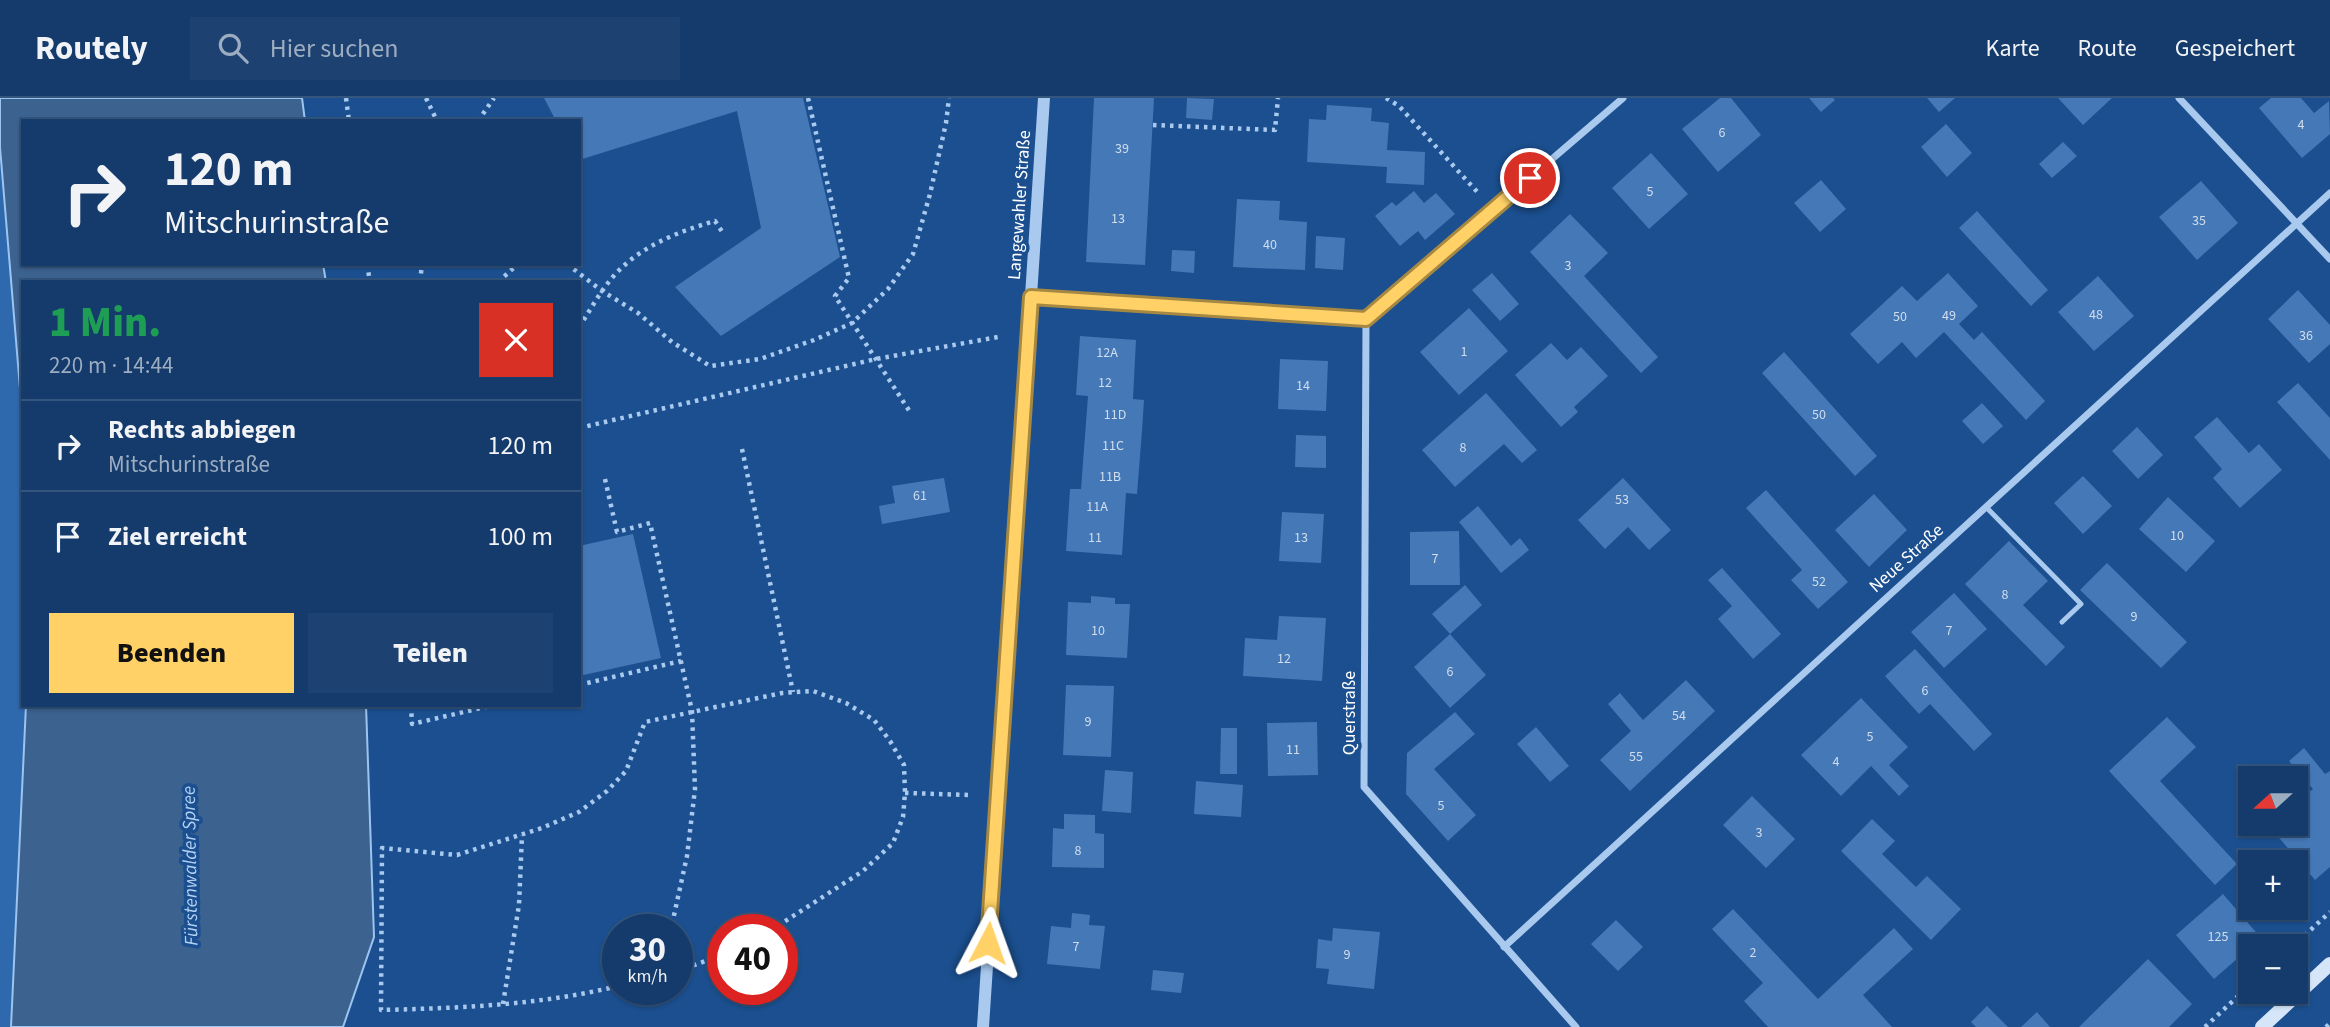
<!DOCTYPE html>
<html lang="de">
<meta charset="utf-8">
<style>
:root{--surface:#143b6b;--page:#1d4271;--text:#f1f3f6;--muted:#9dadc1;--line:#33557e;--accent:#ffd166}
body{margin:0;font-family:"Source Sans 3",sans-serif;background:var(--page);color:var(--text);height:100vh;display:flex;flex-direction:column;font-size:26px;white-space:nowrap}
*{box-sizing:border-box;margin:0}
p{font-size:23px;color:var(--muted)}
.icon{flex:none;width:38px;height:38px;fill:none;stroke:currentColor;stroke-width:2;stroke-linecap:round;stroke-linejoin:round}
.map{position:relative;flex:1;overflow:hidden}
.sheet{position:absolute;left:21px;top:182px;width:560px;height:427px;display:flex;flex-direction:column;background:var(--surface);border-radius:0px;box-shadow:0 2px 5px #0004,0 0 0 2px var(--line)}
.sheet>*{flex:none}
.top-card{position:absolute;left:21px;top:21px;width:560px;height:147px;border-radius:0px;box-shadow:0 2px 5px #0004,0 0 0 2px var(--line);background:#143b6b;color:var(--text);overflow:hidden}
.needle{width:46px;rotate:249deg}
.buttons{position:absolute;left:2238px;top:668px;display:grid;gap:14px}
.buttons a{display:grid;place-items:center;width:70px;height:70px;border-radius:0px;background:var(--surface);box-shadow:0 2px 5px #0004,0 0 0 2px var(--line);font-size:35px}
.speed{position:absolute;left:602px;top:816px;display:flex;gap:14px;font-size:35px;font-weight:700;text-align:center}
.speed>*{display:grid;place-content:center;width:91px;height:91px;border-radius:50%;background:var(--surface);box-shadow:0 2px 5px #0004,0 0 0 2px var(--line);line-height:1}
.speed small{font-size:18px;font-weight:400}
.speed .limit{border:10px solid #d22;background:#fff;color:#111}
.pin{position:absolute;display:grid;place-items:center;width:60px;height:60px;color:#fff;margin:-30px;border:4px solid #fff;border-radius:50%;box-shadow:0 2px 7px #0007}
.me{position:absolute;width:77px;margin:-38px;rotate:4deg;stroke-linejoin:round;filter:drop-shadow(0 0 5px #0008)}
.turn{display:flex;align-items:center;gap:24px;height:147px;padding:0 28px;font-size:32px}
.turn .icon{width:91px;height:91px;stroke-width:2.5}
.turn b{display:block;font-size:49px;line-height:60px}
.round{display:grid;place-items:center;flex:none;width:74px;height:74px;border-radius:0px;background:var(--page)}
.summary{display:flex;align-items:center;justify-content:space-between;height:119px;padding:0 28px}
h1{font-size:42px;font-weight:800;line-height:52px;color:#1e9e55}
.primary-button{display:flex;gap:14px;margin-top:auto;padding:14px 28px}
.primary-button a{flex:1;height:80px;border-radius:0px;background:var(--accent);color:#111;font-size:28px;font-weight:800;line-height:80px;text-align:center}
.primary-button a+a{background:var(--page);color:var(--text)}
ul{padding:0;list-style:none}
li{display:flex;align-items:center;gap:21px;height:91px;padding:0 28px;border-top:2px solid var(--line)}
li div{flex:1}
li b{display:block;font-size:26px}
li em{font-style:normal}
header{display:flex;align-items:center;gap:42px;box-sizing:border-box;height:98px;padding:0 35px;background:var(--surface);border-bottom:2px solid var(--line)}
header strong{font-size:33px}
nav{display:flex;gap:38px;margin-inline-start:auto;font-size:24px}
.search{width:490px;height:63px;background:var(--page);display:flex;align-items:center;gap:18px;box-sizing:border-box;padding:0 24px;border-radius:0px;color:var(--muted);font-size:26px}
.map>svg:first-child{display:block}
.green{fill:#2e69ad}
.water{fill:#3c6290;stroke:#9cc4f0;stroke-width:2}
.building{fill:#4478b7}
.lines{fill:none;stroke-linecap:round;stroke-linejoin:round}
.path{stroke:#a9c9ee;stroke-width:4.5;stroke-dasharray:3.5 5;stroke-linecap:butt}
.service{stroke:#a9c9ee;stroke-width:5}
.minor{stroke:#a9c9ee;stroke-width:7}
.tertiary{stroke:#a9c9ee;stroke-width:12}
.secondary{stroke:#d6e6fa;stroke-width:14}
.route-casing{stroke:#a68842;stroke-width:18}
.route{stroke:#ffd166;stroke-width:12}
.labels{text-anchor:middle;stroke-width:7;stroke-linejoin:round;paint-order:stroke}
.number-label{font-size:14px;fill:#d0dded}
.street-label{font-size:18px;fill:#fff;stroke:#1b4f8f}
.water-label{font-size:19px;font-style:italic;fill:#b5d3f5;stroke:#1b4f8f}
</style>
<header>
<strong>Routely</strong>
<div class="search"><svg class="icon" aria-label="search" viewBox="0 0 24 24"><circle cx="10" cy="10" r="6"/><path d="M15 15l6 6"/></svg>Hier suchen</div>
<nav><a>Karte</a><a>Route</a><a>Gespeichert</a></nav>
</header>
<div class="map">
<svg width="2330" height="929" viewBox="0 0 2330 929">
<rect width="100%" height="100%" fill="#1b4f8f"/>
<path class="green" d="M0,49L23,327V607H26L11,929H0Z"/>
<path class="water" d="M0,0H302L305,23H23V166H323L326,184H23V327L0,49Z
M26,607H366L374,839L343,929H11Z"/>
<path class="building" d="M544,0H803L840,159L721,238L675,189L761,130L737,13L579,62V23H556Z
M1094,0H1154L1145,167L1086,164Z
M1187,0L1214,1L1212,22L1186,20Z
M1720,0H1731L1761,37L1718,74L1682,31Z
M1809,0H1833L1835,2L1821,14Z
M1927,0H1955L1939,14Z
M2058,0H2112L2083,27Z
M2271,0H2301L2314,15L2329,3L2330,36L2302,60L2259,10Z
M1327,7L1372,10L1371,23L1389,25L1387,52L1425,54L1424,87L1386,85L1387,69L1307,64L1309,21L1326,22Z
M1946,26L1972,55L1947,79L1921,49Z
M2063,44L2077,58L2052,80L2039,66Z
M1651,55L1688,96L1649,131L1612,90Z
M1821,82L1846,111L1820,134L1794,105Z
M2201,83L2238,125L2197,162L2159,119Z
M1414,93L1424,105L1436,95L1455,116L1425,142L1418,133L1400,148L1375,118L1392,104L1396,108Z
M1237,101L1280,103L1279,122L1307,124L1305,172L1233,169Z
M1977,113L2048,192L2031,208L1959,130Z
M1570,116L1608,155L1584,178L1658,259L1641,275L1530,154Z
M1316,138L1345,140L1343,172L1315,170Z
M1172,152L1195,153L1194,175L1171,173Z
M1492,175L1519,206L1500,223L1472,192Z
M1948,175L1978,208L1959,226L1974,242L1982,234L2045,303L2026,322L1944,234L1916,260L1902,244L1878,266L1850,236L1902,188L1917,203Z
M2098,178L2134,218L2094,253L2058,214Z
M2298,192L2330,227V246L2309,265L2268,221Z
M1469,210L1508,253L1459,297L1420,254Z
M1080,238L1136,242L1133,301L1144,302L1142,333L1137,396L1126,395L1122,457L1066,453L1070,391H1081L1088,298L1076,297Z
M1551,245L1567,262L1581,249L1608,278L1574,309L1578,314L1561,329L1515,277Z
M1784,254L1877,358L1855,378L1762,275Z
M1280,261L1328,263L1326,313L1278,311Z
M2298,285L2330,320V362L2277,304Z
M1486,295L1537,352L1522,365L1504,346L1455,389L1422,352Z
M1982,305L2003,328L1983,346L1962,323Z
M2217,319L2249,355L2259,346L2282,372L2240,410L2213,380L2222,371L2194,339Z
M2137,329L2163,357L2138,381L2112,353Z
M1296,337L1326,338V370L1295,369Z
M2083,378L2112,408L2083,436L2054,405Z
M944,380L950,414L882,426L879,408L895,405L892,388Z
M1623,380L1671,432L1649,452L1628,429L1605,451L1578,422Z
M1766,392L1848,484L1818,511L1791,482L1802,472L1746,410Z
M1874,396L1907,432L1869,469L1835,432Z
M2168,399L2215,443L2186,474L2139,431Z
M1478,408L1511,448L1520,440L1529,452L1501,475L1459,424Z
M1282,414L1324,416L1321,465L1279,463Z
M1459,433L1460,487H1410V434Z
M633,436L661,560L579,578V448Z
M2009,443L2048,483L2023,507L2065,549L2046,568L1965,486Z
M2107,465L2187,544L2161,570L2080,492Z
M1722,470L1781,536L1753,561L1718,521L1732,508L1708,482Z
M1465,487L1482,507L1450,536L1432,516Z
M1954,495L1987,531L1944,570L1911,534Z
M1091,498L1115,500V506H1130L1127,560L1066,557L1068,504L1091,505Z
M1279,518L1326,520L1322,583L1243,578L1245,540L1277,542Z
M1450,536L1486,577L1450,610L1414,569Z
M1915,551L1992,636L1974,653L1930,606L1919,616L1885,578Z
M1686,582L1715,613L1630,693L1600,662L1631,633L1608,606L1620,595L1643,622Z
M1066,587L1114,588L1111,659L1063,657Z
M1861,600L1908,649L1889,667L1909,688L1899,698L1871,668L1841,698L1801,657Z
M1455,614L1475,636L1434,671L1476,717L1448,743L1406,696L1407,655Z
M2167,619L2196,649L2160,683L2237,766L2215,787L2109,673Z
M1317,624L1318,677L1268,678L1267,625Z
M1536,629L1569,668L1550,684L1517,646Z
M1221,630H1237V676H1220Z
M2304,650L2325,676L2330,673V769L2315,782L2269,728L2296,726V705L2313,691L2289,663Z
M1105,672L1133,674L1131,715L1102,713Z
M1196,683L1243,687L1241,719L1194,716Z
M1752,698L1795,741L1766,770L1723,727Z
M1064,716L1095,717V735L1104,736V770L1052,769L1053,730L1064,731Z
M1872,721L1895,743L1882,756L1916,789L1927,778L1961,811L1931,842L1841,753Z
M2223,796L2261,840L2214,881L2176,837Z
M1733,811L1818,901L1894,830L1913,851L1863,897L1892,929H1768L1744,903L1763,885L1712,831Z
M1072,815L1090,817L1089,827L1105,828L1100,871L1047,866L1051,828L1071,830Z
M1616,822L1643,849L1618,873L1591,846Z
M1333,830L1380,834L1374,891L1327,886L1329,871L1316,870L1318,841L1332,843Z
M2148,861L2192,906L2169,929H2079Z
M1153,872L1184,875L1181,895L1151,892Z
M1987,908L2008,929H1976L1971,924Z
M2037,914L2050,929H2021Z"/>
<g class="lines">
<path class="path" d="M346,0L349,23
M426,0L437,23
M808,0L849,180L835,198L910,314
M1386,0L1399,8L1480,97
M478,23L494,0
M1153,27L1275,32L1278,0
M367,166L370,184
M567,166L602,193L638,215L672,244L710,268L760,261L814,242L852,225L888,191L913,156L930,96L946,25L949,0
M420,184L422,166
M498,184L518,166
M579,229C590,213 599,195 612,180C638,149 677,134 715,123L723,135
M579,330L876,261L998,239
M742,351L793,594
M605,381L617,434L650,425L692,613L695,691L687,758L671,831
M579,587L681,563
M411,607L412,626L494,607
M905,695L971,697
M2292,849L2330,814
M677,873L723,857
M618,888C541,907 461,910 381,912L382,750L457,757L542,730L579,714L607,693L626,673L645,624L782,595L813,593L846,605L874,622L890,643L904,667L905,695L903,719L893,745L863,773L773,831
M503,906L519,807L522,737
M2205,929L2250,887
M2326,929L2330,925"/>
<path class="service" d="M1986,409L2081,506L2062,524"/>
<path class="minor" d="M2179,0L2330,161
M1031,199L1366,221L1623,0
M1366,221L1364,689L1576,929
M1504,849L2330,95"/>
<path class="tertiary" d="M983,929L1044,0"/>
<path class="secondary" d="M2262,929L2330,866"/>
</g>
<g class="lines">
<defs>
<path id="route" d="M988,845L1031,199L1366,221L1530,80"/>
</defs>
<use href="#route" class="route-casing"/>
<use href="#route" class="route"/>
</g>
<g class="labels">
<g class="number-label">
<text x="2301" y="31">4</text>
<text x="1722" y="39">6</text>
<text x="1122" y="55">39</text>
<text x="1650" y="98">5</text>
<text x="1118" y="125">13</text>
<text x="2199" y="127">35</text>
<text x="1270" y="151">40</text>
<text x="1568" y="172">3</text>
<text x="2096" y="221">48</text>
<text x="1949" y="222">49</text>
<text x="1900" y="223">50</text>
<text x="2306" y="242">36</text>
<text x="1464" y="258">1</text>
<text x="1107" y="259">12A</text>
<text x="1105" y="289">12</text>
<text x="1303" y="292">14</text>
<text x="1115" y="321">11D</text>
<text x="1819" y="321">50</text>
<text x="1113" y="352">11C</text>
<text x="1463" y="354">8</text>
<text x="1110" y="383">11B</text>
<text x="920" y="402">61</text>
<text x="1622" y="406">53</text>
<text x="1097" y="413">11A</text>
<text x="2177" y="442">10</text>
<text x="1095" y="444">11</text>
<text x="1301" y="444">13</text>
<text x="1435" y="465">7</text>
<text x="1819" y="488">52</text>
<text x="2005" y="501">8</text>
<text x="2134" y="523">9</text>
<text x="1098" y="537">10</text>
<text x="1949" y="537">7</text>
<text x="1284" y="565">12</text>
<text x="1450" y="578">6</text>
<text x="1925" y="597">6</text>
<text x="1679" y="622">54</text>
<text x="1088" y="628">9</text>
<text x="1870" y="643">5</text>
<text x="1293" y="656">11</text>
<text x="1636" y="663">55</text>
<text x="1836" y="668">4</text>
<text x="1441" y="712">5</text>
<text x="1759" y="739">3</text>
<text x="1078" y="757">8</text>
<text x="2218" y="843">125</text>
<text x="1076" y="853">7</text>
<text x="1753" y="859">2</text>
<text x="1347" y="861">9</text>
</g>
<g class="street-label">
<text transform="translate(1019 107) rotate(-86)" y="6">Langewahler Straße</text>
<text transform="translate(1906 460) rotate(-42)" y="6">Neue Straße</text>
<text transform="translate(1349 615) rotate(-90)" y="6">Querstraße</text>
</g>
<g class="water-label">
<text transform="translate(189 768) rotate(-91)" y="7">Fürstenwalder Spree</text>
</g>
</g>
</svg>
<div class="buttons">
<a><svg class="needle" viewBox="-14 -14 28 28"><path d="M0-13l5 13h-10z" fill="#e53935"/><path d="M0 13l5-13h-10z" fill="#9dadc1"/></svg></a>
<a>+</a>
<a>−</a>
</div>
<div class="speed"><div>30<small>km/h</small></div><div class="limit">40</div></div>
<div class="pin" style="left:1530px;top:80px;background:#d93025"><svg class="icon" aria-label="arrive" viewBox="0 0 24 24"><path d="M6 21V4h12l-3 4 3 4H6"/></svg></div>
<svg class="me" style="left:988px;top:845px" viewBox="-20 -20 40 40"><path d="M0-17L14 15 0 8-14 15z" fill="#ffd166" stroke="#fff" stroke-width="4"/></svg>
<div class="top-card">
<div class="turn"><svg class="icon" aria-label="right" viewBox="0 0 24 24"><path d="M7 20v-9h11M14 6l5 5-5 5"/></svg><div><b>120 m</b>Mitschurinstraße</div></div>
</div>
<section class="sheet">
<div class="summary"><div><h1>1 Min.</h1><p>220 m · 14:44</p></div><a class="round" style="background:#d93025;color:#fff"><svg class="icon" aria-label="close" viewBox="0 0 24 24"><path d="M6 6l12 12M18 6L6 18"/></svg></a></div>
<ul>
<li><svg class="icon" aria-label="right" viewBox="0 0 24 24"><path d="M7 20v-9h11M14 6l5 5-5 5"/></svg><div><b>Rechts abbiegen</b><p>Mitschurinstraße</p></div><em>120 m</em></li>
<li><svg class="icon" aria-label="arrive" viewBox="0 0 24 24"><path d="M6 21V4h12l-3 4 3 4H6"/></svg><div><b>Ziel erreicht</b></div><em>100 m</em></li>
</ul>
<div class="primary-button"><a>Beenden</a><a>Teilen</a></div>
</section>
</div>
